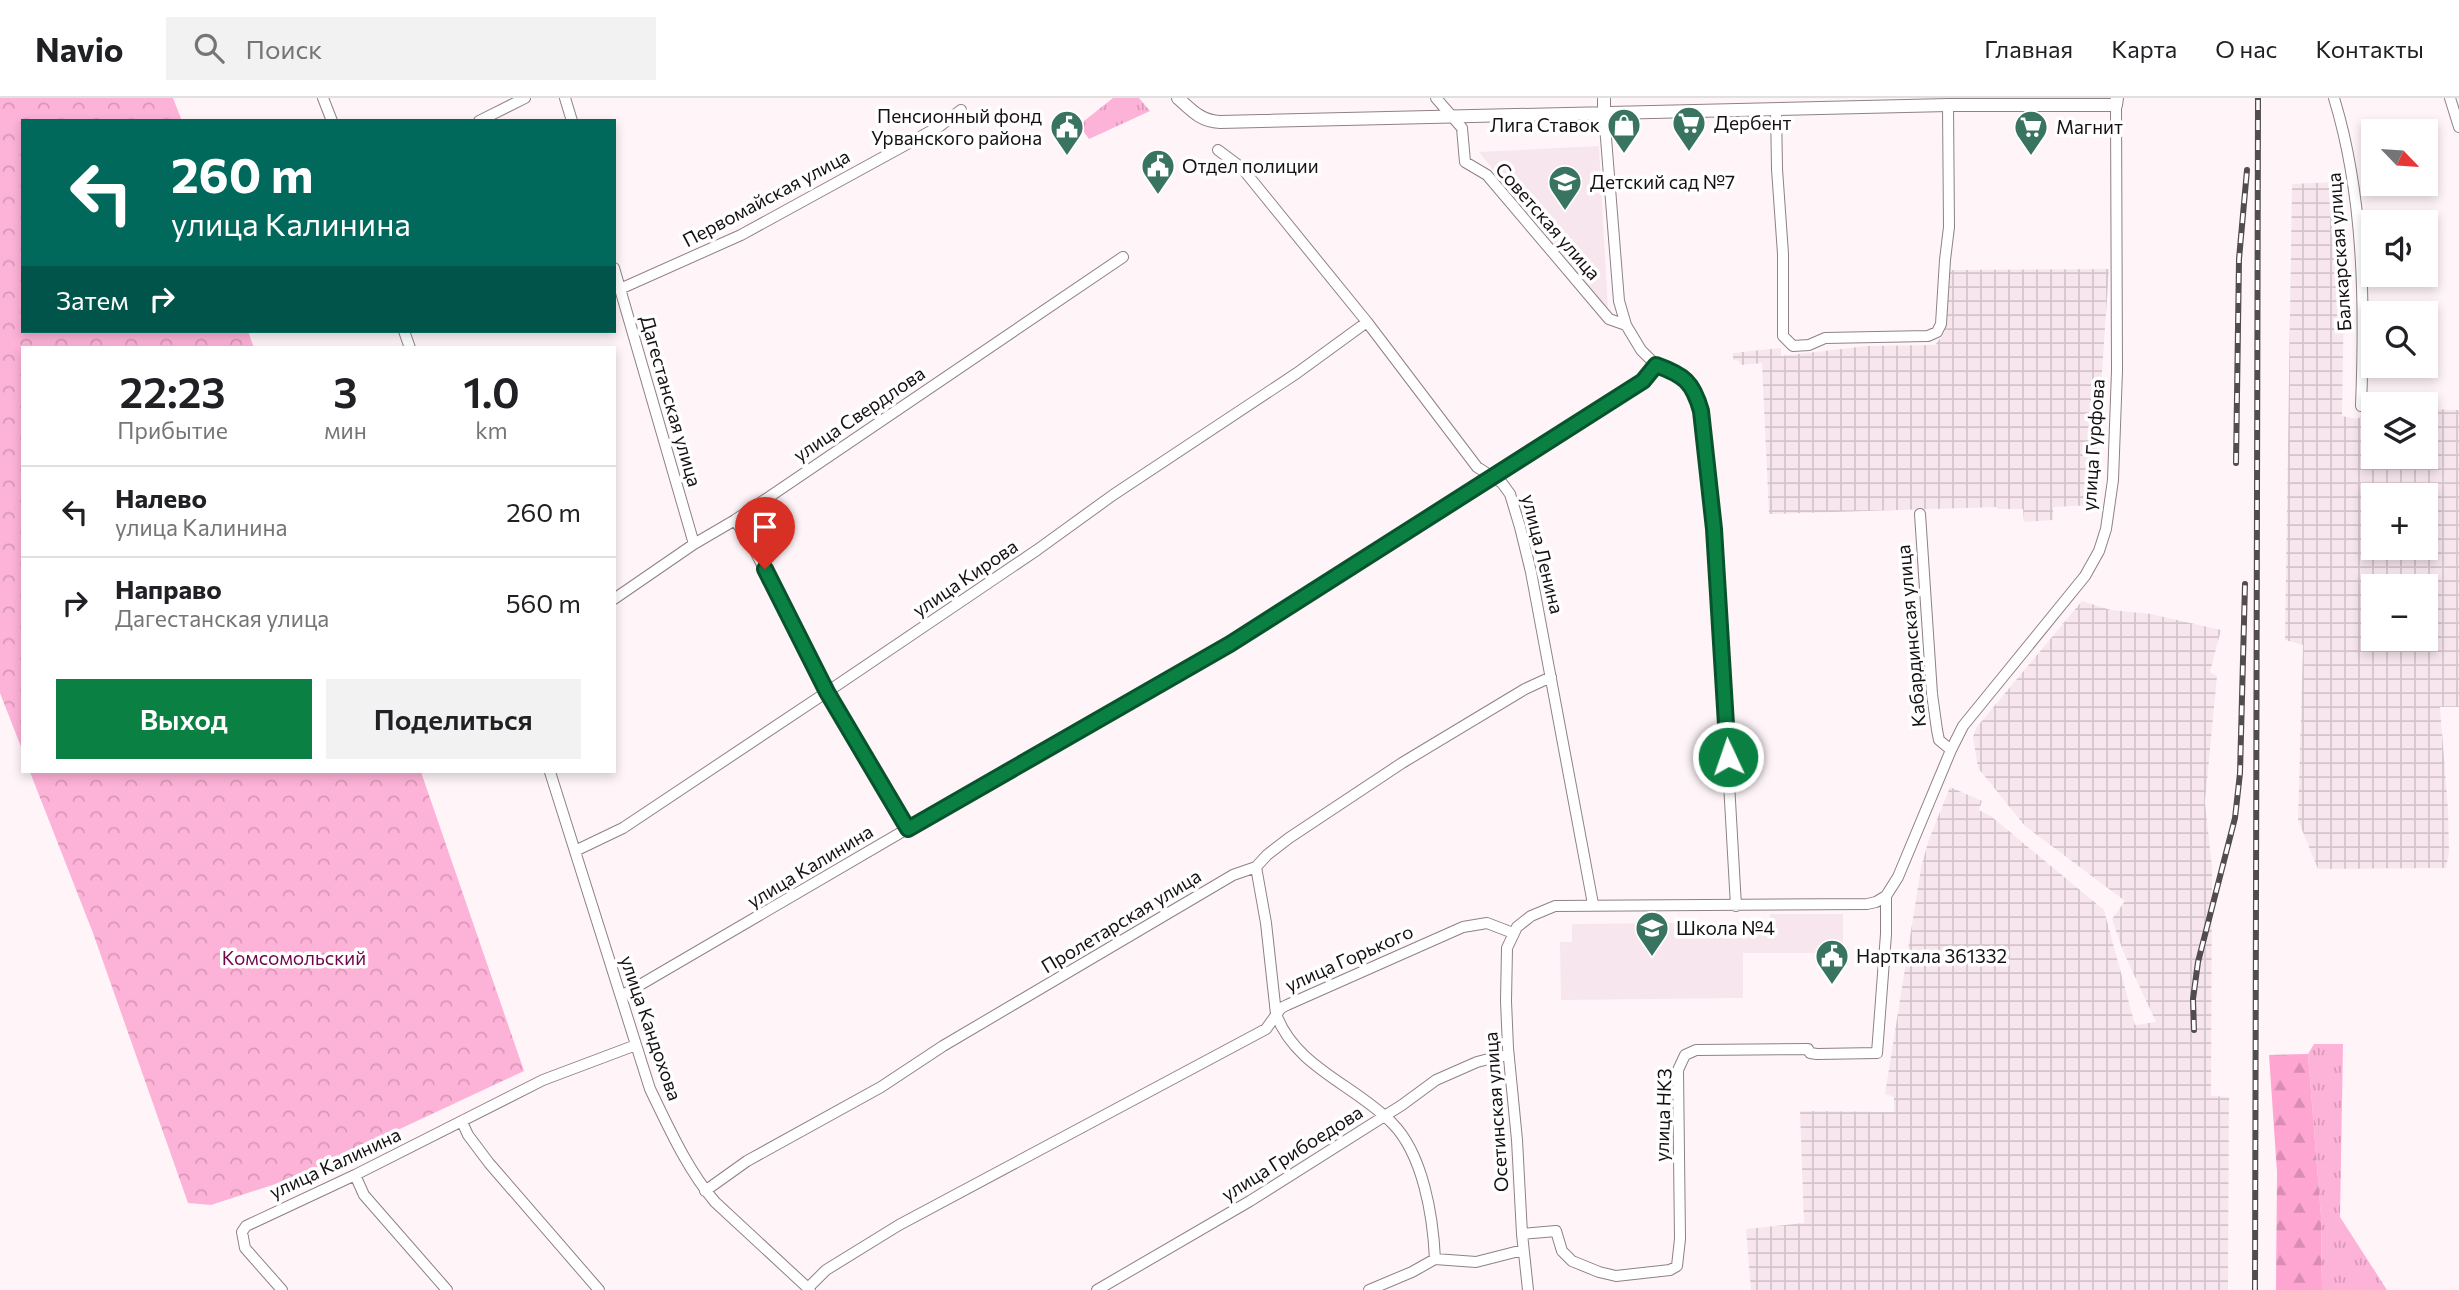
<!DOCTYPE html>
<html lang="ru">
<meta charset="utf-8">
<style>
:root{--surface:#fff;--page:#f2f2f2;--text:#202124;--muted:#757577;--line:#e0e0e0;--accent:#0b8043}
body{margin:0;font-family:Commissioner,sans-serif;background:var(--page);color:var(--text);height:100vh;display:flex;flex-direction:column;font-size:26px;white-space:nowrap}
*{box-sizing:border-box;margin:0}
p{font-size:23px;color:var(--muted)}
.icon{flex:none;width:38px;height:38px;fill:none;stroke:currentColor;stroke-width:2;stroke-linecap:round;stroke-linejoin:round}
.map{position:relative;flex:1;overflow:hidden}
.side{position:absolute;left:21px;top:248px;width:595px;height:427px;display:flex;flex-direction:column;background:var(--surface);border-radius:0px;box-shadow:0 4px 10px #0003}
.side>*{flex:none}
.hud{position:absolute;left:21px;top:21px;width:595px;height:214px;border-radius:0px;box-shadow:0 4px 10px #0003;background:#00695c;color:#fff;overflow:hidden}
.needle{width:46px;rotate:115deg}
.buttons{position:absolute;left:2361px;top:21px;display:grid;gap:14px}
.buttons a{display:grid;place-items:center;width:77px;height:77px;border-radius:0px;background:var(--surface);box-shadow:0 4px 10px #0003;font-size:35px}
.pin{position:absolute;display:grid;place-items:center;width:60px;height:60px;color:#fff;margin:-72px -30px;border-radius:50% 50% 50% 0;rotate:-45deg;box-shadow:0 0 7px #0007}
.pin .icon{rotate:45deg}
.me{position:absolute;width:77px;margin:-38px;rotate:357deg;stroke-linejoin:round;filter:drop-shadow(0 0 5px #0008)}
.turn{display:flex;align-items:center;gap:24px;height:147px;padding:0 35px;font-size:32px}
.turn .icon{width:91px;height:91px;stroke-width:2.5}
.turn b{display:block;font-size:49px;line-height:60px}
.then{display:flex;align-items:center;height:66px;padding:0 35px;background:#0003;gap:14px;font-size:26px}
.eta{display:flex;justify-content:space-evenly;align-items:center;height:119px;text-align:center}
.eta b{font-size:42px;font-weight:600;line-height:49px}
.button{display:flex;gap:14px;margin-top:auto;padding:14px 35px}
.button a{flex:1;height:80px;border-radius:0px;background:var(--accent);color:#fff;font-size:28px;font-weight:600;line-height:80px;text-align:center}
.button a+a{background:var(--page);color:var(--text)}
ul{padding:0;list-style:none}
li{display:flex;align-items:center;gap:21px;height:91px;padding:0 35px;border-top:2px solid var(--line)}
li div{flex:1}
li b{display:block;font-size:26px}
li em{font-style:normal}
header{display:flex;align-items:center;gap:42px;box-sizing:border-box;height:98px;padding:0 35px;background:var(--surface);border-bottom:2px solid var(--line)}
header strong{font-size:33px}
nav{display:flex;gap:38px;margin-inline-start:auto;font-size:24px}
.search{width:490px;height:63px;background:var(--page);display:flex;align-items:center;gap:18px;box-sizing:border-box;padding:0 24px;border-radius:0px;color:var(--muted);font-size:26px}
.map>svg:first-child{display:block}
.built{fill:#f8e6ee}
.industrial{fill:url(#industrial-grid);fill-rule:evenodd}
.grass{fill:url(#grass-tufts)}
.forest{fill:url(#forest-firs)}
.park{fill:url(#park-crowns)}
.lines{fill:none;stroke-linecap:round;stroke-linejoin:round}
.minor-casing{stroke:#8e8187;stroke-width:12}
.tertiary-casing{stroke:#8e8187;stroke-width:14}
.minor{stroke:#fff;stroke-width:10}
.tertiary{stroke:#fff;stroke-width:12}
.rail-casing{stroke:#524c4e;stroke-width:6}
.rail{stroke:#fff;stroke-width:3.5;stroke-dasharray:10;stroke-linecap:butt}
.route-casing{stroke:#07532c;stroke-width:18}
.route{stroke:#0b8043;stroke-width:12}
.labels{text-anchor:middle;stroke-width:7;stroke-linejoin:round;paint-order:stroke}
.poi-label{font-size:19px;fill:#161113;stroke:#fff;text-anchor:start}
.street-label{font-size:19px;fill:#161113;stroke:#fff}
.park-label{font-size:19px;fill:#71054b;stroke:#fff}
</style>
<header>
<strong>Navio</strong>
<div class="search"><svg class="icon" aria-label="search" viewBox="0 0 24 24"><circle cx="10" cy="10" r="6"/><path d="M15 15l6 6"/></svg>Поиск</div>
<nav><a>Главная</a><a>Карта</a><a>О нас</a><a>Контакты</a></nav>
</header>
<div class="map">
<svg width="2459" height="1192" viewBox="0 0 2459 1192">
<defs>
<pattern id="industrial-grid" width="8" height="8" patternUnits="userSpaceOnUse" patternTransform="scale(1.75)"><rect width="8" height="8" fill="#f8e6ee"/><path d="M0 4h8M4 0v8" fill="none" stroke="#d4c4cb"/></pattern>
<pattern id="grass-tufts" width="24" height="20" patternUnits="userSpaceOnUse" patternTransform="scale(1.75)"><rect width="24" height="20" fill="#fdb2d7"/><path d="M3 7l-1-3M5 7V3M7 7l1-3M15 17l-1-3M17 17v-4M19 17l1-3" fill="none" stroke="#d898b8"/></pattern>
<pattern id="forest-firs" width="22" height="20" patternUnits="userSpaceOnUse" patternTransform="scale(1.75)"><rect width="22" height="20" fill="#fea5d2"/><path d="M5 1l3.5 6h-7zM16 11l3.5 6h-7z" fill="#d98db3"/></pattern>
<pattern id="park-crowns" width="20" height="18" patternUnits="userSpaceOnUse" patternTransform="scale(1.75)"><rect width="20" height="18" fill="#fdb2d7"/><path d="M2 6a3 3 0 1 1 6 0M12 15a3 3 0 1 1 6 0" fill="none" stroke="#d898b8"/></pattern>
</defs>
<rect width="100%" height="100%" fill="#fff5f9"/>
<path class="built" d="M1599,48L1608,211L1574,174L1479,54Z
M1770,816H1843V865H1821V855H1743V900L1561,902L1560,844H1572V826L1770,824Z"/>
<path class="industrial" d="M2339,84L2344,195L2342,318L2357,321L2373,311V359H2426V311L2459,312V609H2440L2448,710L2449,754L2446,770L2318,771L2298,722L2303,547L2285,542L2292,86ZM2373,397H2426V450H2373ZM2373,488H2426V541H2373Z
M2109,171L2093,407L2053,409V422L2024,424L2023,411H1998L1996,409L1769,416L1762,265L1741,267L1739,263L1733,262V255L1781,250V258L1867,248L1935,247L1945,234L1949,172Z
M2082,503L2111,512L2151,516L2221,532L2210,574L2217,578L2205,704L2212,770L2211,998L2229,999L2228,1192H1751L1746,1131L1804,1125L1800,1013L1894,1014V999L1885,996L1921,770L1928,744L1950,689L1982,703L1979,712L1992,719L2104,812L2135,927L2156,924L2123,853L2112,821L2125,803L2025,728L1978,670L1973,639L1976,630Z"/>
<path class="grass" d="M1113,0H1139L1150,13L1089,41L1079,27Z
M2314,946H2343L2340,1119L2387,1192H2322L2321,1118L2308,956Z"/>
<path class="forest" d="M2308,956L2321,1118L2322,1192H2276L2277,1074L2269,957Z"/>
<path class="park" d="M0,0H173L182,23H23V233H248L254,250H23V654L0,595Z
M30,674H421L524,973L297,1079L211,1107L188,1105L93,835Z"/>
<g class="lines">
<defs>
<path id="minor" d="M323,0L332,23
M565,0L572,23
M1436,0L1462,30L1465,64L1487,77L1609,221L1626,227
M2334,0C2364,98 2365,206 2361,308
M2450,0L2459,29
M1776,11L1777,71L1783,156V238L1793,248L1809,247L1825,240L1928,238L1937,234L1941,226L1945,162L1949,129L1948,7
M1604,15L1619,203L1626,227L1641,252L1656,267L1677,275L1685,281L1694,292L1701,313L1716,457L1736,808
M479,23L525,0
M1218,52L1242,70L1367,224L1477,369L1502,385L1510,396L1520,429L1531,474L1593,806
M614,170L694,446
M620,191L741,137L940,28L961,12
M404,233L410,250
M1920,416L1932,596L1937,632L1939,642L1951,652
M735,422L755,453L827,594L908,731
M614,501L694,446L735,422L1123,159
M550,674L650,991C669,1030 687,1071 715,1104L810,1192
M575,753L623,730L827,594L1037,452L1113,397L1297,275L1367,224
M1256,769L1266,825L1276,916C1295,969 1355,987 1392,1025C1423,1056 1433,1118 1435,1161
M621,898L1008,672L1230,546L1643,283L1656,267
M462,1024L468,1037L489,1065L599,1192
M355,1077L364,1097L447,1192
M705,1093L747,1063L881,989L943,948L1233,777L1256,769L1267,757L1289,740L1402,665L1525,591L1551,579
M1522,1136L1556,1133L1562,1153L1572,1163L1599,1174L1616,1178L1670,1172L1677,1168L1680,1141L1678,972L1685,957L1696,952L1808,951L1810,955L1817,956L1877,955L1886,836V798
M808,1190L826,1172L899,1127L1266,931L1281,910L1287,907L1463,829L1487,825L1513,835
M282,1192L245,1150L242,1134L246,1128L355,1077L543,982L636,947
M1097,1192L1250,1103L1402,1007L1436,982L1477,964L1508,956
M1369,1192L1412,1174L1435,1161L1476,1164L1523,1152
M1528,1192L1522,1136L1517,1042L1508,950L1506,903L1507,850L1517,829L1531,818L1555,808L1867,806L1876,804L1886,798L1898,779L1951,652L1963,628L2085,478L2099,453L2106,431L2113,382L2117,273L2116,7"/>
<path id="tertiary" d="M1178,0C1192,13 1201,23 1220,24L1948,7H2116L2117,0
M1604,15V0"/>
</defs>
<use href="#minor" class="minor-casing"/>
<use href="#tertiary" class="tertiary-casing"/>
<use href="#minor" class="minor"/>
<use href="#tertiary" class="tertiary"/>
<defs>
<path id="rail" d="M2236,365L2239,161L2247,72
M2194,932L2193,901L2198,864L2235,720L2240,675L2245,486
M2255,1192L2258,0"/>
</defs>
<use href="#rail" class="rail-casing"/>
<use href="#rail" class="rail"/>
</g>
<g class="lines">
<defs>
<path id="route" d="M765,471L827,594L908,731L1230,546L1643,283L1656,267C1684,277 1693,284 1701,313L1714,431L1728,659"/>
</defs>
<use href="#route" class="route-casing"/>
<use href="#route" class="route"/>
</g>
<defs>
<symbol id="supermarket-pin" viewBox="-11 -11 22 30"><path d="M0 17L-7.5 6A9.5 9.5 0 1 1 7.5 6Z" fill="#38745f" stroke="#fff"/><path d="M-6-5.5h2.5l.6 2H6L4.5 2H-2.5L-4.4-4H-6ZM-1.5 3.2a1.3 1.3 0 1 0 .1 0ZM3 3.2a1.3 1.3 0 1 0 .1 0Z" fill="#fff"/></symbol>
<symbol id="shop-pin" viewBox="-11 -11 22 30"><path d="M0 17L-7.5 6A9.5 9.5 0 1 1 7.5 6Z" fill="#38745f" stroke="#fff"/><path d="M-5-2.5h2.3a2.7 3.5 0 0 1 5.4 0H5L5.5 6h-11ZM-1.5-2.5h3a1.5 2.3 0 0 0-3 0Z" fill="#fff"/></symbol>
<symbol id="civic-pin" viewBox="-11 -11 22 30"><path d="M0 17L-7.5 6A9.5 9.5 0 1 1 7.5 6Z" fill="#38745f" stroke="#fff"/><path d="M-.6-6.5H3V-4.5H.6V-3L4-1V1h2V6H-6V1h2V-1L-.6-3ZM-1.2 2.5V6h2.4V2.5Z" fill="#fff"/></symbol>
<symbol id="school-pin" viewBox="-11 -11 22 30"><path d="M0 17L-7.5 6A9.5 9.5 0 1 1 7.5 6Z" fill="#38745f" stroke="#fff"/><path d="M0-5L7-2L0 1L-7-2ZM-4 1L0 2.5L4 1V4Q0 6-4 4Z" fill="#fff"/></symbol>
</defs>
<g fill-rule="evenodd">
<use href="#supermarket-pin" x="1670" y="6" width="38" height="52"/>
<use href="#shop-pin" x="1605" y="8" width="38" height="52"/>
<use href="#civic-pin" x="1048" y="10" width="38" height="52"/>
<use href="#supermarket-pin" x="2012" y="10" width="38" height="52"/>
<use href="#civic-pin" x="1139" y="49" width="38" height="52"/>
<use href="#school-pin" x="1546" y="65" width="38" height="52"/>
<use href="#school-pin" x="1633" y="811" width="38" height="52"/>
<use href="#civic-pin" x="1813" y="839" width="38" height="52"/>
</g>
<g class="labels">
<g class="poi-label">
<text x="1042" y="25" text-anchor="end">Пенсионный фонд<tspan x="1042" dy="22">Урванского района</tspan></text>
<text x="1714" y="32">Дербент</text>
<text x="1600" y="34" text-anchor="end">Лига Ставок</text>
<text x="2056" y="36">Магнит</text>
<text x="1182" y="75">Отдел полиции</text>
<text x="1590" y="91">Детский сад №7</text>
<text x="1676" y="837">Школа №4</text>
<text x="1856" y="865">Нарткала 361332</text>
</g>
<g class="street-label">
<text transform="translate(766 100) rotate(-28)" y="7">Первомайская улица</text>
<text transform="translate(1548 123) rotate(49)" y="7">Советская улица</text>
<text transform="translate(2339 154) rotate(-94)" y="7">Балкарская улица</text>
<text transform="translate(671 303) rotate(74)" y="7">Дагестанская улица</text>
<text transform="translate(859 316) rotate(-34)" y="7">улица Свердлова</text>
<text transform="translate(2093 347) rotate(-86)" y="7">улица Гурфова</text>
<text transform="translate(1543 456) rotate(76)" y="7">улица Ленина</text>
<text transform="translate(965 480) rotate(-34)" y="7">улица Кирова</text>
<text transform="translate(1911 538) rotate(-95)" y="7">Кабардинская улица</text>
<text transform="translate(810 768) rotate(-31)" y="7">улица Калинина</text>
<text transform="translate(1121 823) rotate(-31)" y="7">Пролетарская улица</text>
<text transform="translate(1349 860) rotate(-24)" y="7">улица Горького</text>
<text transform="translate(651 930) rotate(71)" y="7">улица Кандохова</text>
<text transform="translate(1496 1014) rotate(-94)" y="7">Осетинская улица</text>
<text transform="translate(1663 1017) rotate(-88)" y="7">улица НКЗ</text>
<text transform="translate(1292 1055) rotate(-32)" y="7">улица Грибоедова</text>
<text transform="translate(335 1065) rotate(-25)" y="7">улица Калинина</text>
</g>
<g class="park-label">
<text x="294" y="867">Комсомольский</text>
</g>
</g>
</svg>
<div class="buttons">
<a><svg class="needle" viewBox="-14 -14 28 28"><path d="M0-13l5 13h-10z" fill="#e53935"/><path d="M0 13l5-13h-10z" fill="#757577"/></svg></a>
<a><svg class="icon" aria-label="sound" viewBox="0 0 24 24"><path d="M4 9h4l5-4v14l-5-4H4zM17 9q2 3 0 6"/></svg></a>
<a><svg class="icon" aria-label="search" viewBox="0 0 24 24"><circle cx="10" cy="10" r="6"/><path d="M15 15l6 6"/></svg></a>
<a><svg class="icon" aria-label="layers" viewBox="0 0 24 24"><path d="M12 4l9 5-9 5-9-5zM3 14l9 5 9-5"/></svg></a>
<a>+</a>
<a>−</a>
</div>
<div class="pin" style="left:765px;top:471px;background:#d93025"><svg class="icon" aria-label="arrive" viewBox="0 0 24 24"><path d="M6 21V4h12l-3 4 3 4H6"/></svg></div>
<svg class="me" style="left:1728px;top:659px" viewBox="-20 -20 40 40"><circle r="17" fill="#0b8043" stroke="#fff" stroke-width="3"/><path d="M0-11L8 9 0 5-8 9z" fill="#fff"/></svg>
<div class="hud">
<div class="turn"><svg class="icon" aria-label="left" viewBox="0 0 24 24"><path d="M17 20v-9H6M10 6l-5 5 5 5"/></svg><div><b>260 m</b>улица Калинина</div></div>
<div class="then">Затем<svg class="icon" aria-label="right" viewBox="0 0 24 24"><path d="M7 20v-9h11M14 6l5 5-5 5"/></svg></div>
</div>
<section class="side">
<div class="eta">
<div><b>22:23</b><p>Прибытие</p></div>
<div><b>3</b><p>мин</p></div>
<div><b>1.0</b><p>km</p></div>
</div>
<ul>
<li><svg class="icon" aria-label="left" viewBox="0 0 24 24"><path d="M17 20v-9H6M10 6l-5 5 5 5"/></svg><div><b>Налево</b><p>улица Калинина</p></div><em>260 m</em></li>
<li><svg class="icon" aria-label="right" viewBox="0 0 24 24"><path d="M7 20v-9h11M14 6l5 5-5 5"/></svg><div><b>Направо</b><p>Дагестанская улица</p></div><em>560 m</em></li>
</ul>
<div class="button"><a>Выход</a><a>Поделиться</a></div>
</section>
</div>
